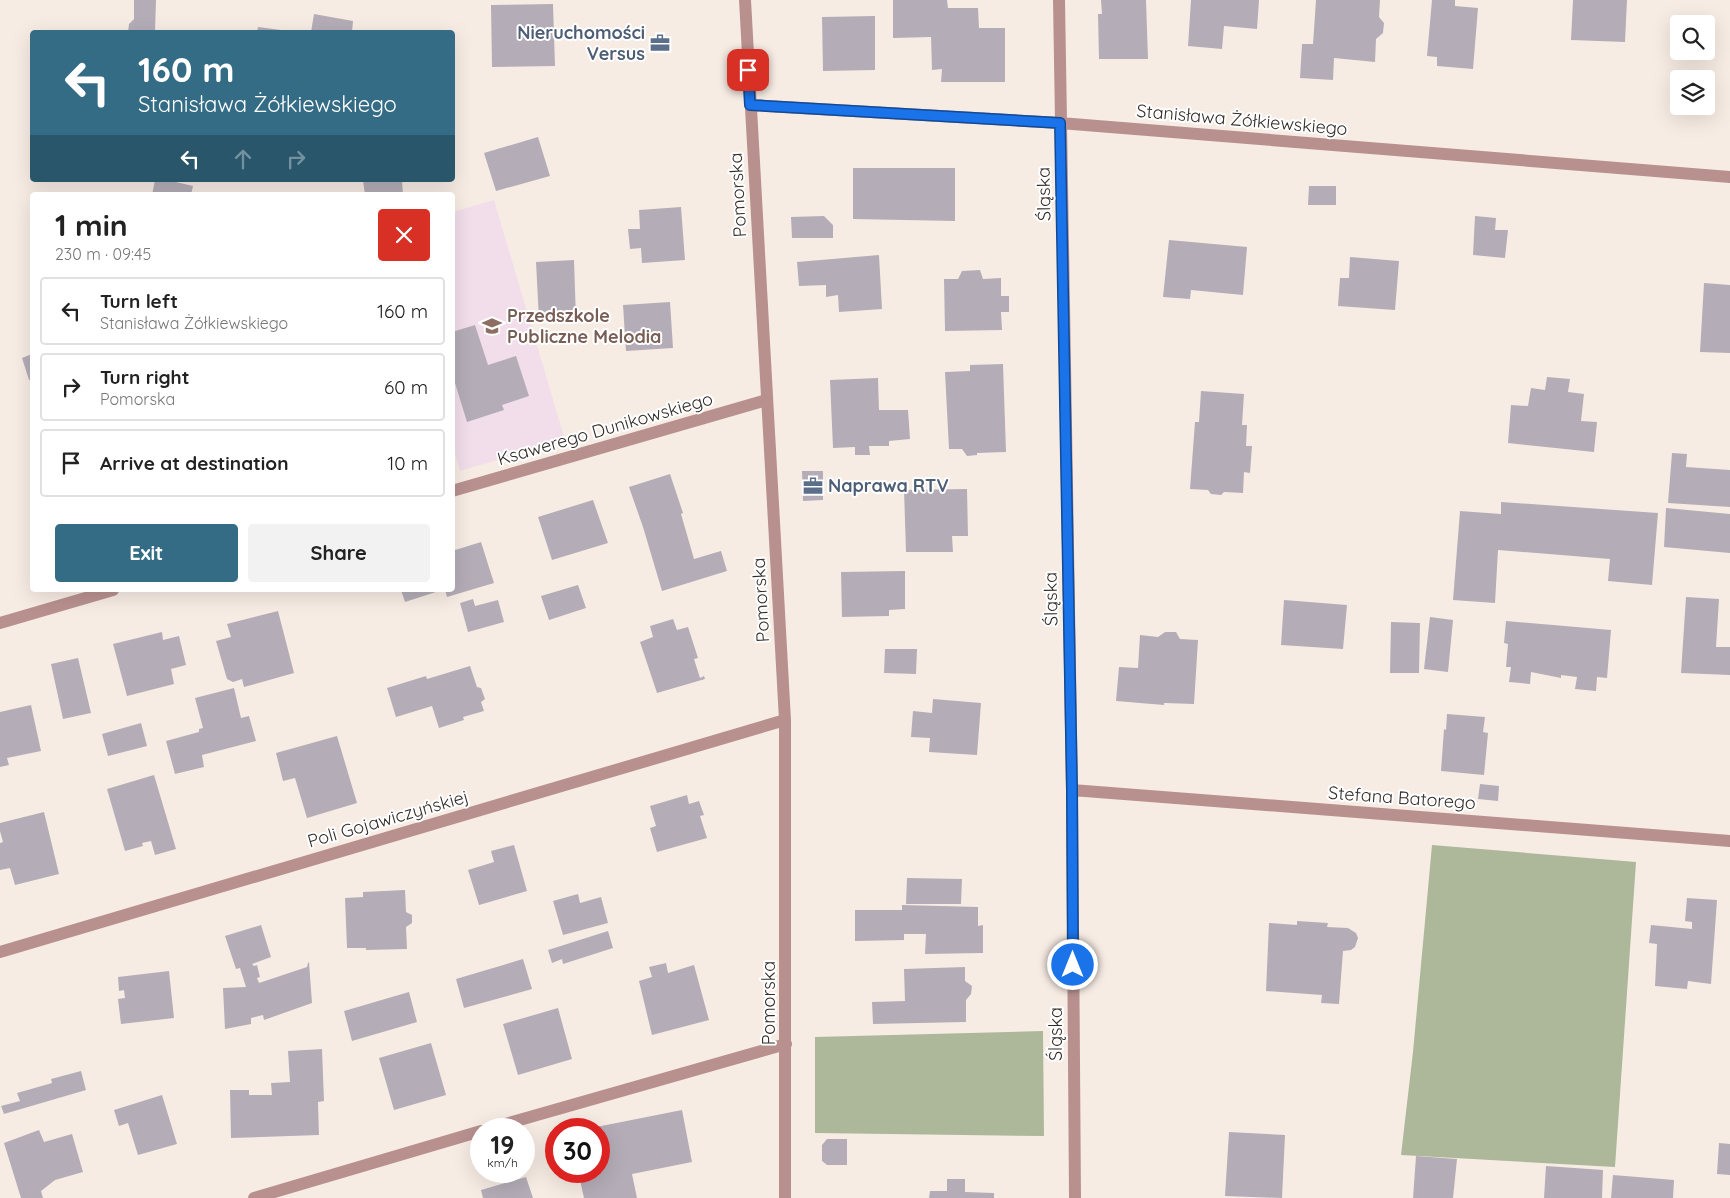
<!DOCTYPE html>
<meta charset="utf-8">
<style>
:root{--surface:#fff;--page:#f2f2f2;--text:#222;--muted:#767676;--line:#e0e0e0;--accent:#346c86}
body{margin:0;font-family:Quicksand,sans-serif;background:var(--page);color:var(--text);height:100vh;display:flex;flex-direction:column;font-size:19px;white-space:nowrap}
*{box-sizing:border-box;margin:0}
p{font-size:16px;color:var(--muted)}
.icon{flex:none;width:28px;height:28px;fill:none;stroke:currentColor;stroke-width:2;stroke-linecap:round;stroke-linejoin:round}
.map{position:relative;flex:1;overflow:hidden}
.sheet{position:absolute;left:30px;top:192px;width:425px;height:400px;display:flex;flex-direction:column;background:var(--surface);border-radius:5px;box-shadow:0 5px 20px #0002}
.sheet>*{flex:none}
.top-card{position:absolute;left:30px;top:30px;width:425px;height:152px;border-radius:5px;box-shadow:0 5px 20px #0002;background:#346c86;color:#fff;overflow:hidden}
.buttons{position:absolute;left:1670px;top:15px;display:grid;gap:10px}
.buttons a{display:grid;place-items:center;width:45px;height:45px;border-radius:5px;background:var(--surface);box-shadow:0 5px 20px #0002;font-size:25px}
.speed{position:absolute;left:470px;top:1118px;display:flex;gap:10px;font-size:25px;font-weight:700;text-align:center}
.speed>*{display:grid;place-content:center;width:65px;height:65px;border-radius:50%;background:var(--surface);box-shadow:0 5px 20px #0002;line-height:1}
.speed small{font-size:12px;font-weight:400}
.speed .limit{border:8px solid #d22;background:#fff;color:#111}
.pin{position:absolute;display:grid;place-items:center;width:42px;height:42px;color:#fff;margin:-21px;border-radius:10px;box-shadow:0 2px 8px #0006}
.me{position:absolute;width:55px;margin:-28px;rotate:0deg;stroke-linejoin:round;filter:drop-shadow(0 0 4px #0008)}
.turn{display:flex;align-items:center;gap:18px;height:105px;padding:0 25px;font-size:22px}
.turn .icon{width:65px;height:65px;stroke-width:2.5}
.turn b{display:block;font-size:35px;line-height:42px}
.lanes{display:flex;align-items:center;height:48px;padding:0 25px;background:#0003;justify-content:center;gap:25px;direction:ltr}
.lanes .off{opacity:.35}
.round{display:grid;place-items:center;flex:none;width:52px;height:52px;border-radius:5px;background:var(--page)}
.overview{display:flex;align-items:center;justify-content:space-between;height:85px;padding:0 25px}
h1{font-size:30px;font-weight:700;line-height:38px}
.cta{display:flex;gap:10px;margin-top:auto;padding:10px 25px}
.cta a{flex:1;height:58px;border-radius:5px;background:var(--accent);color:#fff;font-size:20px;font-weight:700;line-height:58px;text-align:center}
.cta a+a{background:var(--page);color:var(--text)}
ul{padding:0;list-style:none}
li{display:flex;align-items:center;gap:15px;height:68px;margin:0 10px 8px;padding:0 15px;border:2px solid var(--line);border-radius:5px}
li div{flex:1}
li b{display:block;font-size:19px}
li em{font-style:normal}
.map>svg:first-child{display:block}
.education{fill:#f2ddeb}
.forest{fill:#acb899}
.building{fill:#b4adb7}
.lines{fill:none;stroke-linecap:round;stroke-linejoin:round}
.street{stroke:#b8918f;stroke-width:12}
.route-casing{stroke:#114b97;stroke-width:12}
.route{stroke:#1a73e8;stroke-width:9}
.labels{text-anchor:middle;stroke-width:4;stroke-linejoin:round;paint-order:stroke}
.service-label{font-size:18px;font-weight:bold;fill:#4e5e75;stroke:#fff;text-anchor:end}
.street-label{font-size:18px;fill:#322d2a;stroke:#fff}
.education-label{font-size:18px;font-weight:bold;fill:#785e54;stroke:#fff;text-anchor:start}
</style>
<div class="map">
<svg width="1730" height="1198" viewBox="0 0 1730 1198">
<rect width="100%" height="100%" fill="#f7ece4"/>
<path class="education" d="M494,200L565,440L460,471L453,446V212Z"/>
<path class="forest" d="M1432,845L1636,862L1615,1167L1401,1155L1413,1052Z
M1043,1031L1044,1136L815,1133V1037Z"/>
<path class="building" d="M134,0H156L155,32H128L129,24L134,19Z
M893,0H947L948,8H978L979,28H1005V82H941L942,69L932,70L931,37L893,38Z
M1101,0H1146L1148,59H1099L1098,14H1102Z
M1191,0H1259L1257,29L1224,26L1222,49L1188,46Z
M1316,0H1380L1379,17L1384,23L1383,33L1376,39L1375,62L1334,58L1333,80L1300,78L1302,44H1313Z
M1432,0H1455V6L1478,8L1473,69L1437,66V57L1427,56Z
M1573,0H1627L1625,42L1571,40Z
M553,4L555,66L492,67L491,5Z
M314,14L353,21L352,32H311Z
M875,16V70L823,71L822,17Z
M258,27L289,31V32H257Z
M538,137L550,176L496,191L484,153Z
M853,168H955V221L853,219Z
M155,180H167L193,186L191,195H152Z
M363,180H402L403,195H365Z
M1309,186H1336V205H1308Z
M681,207L685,260L642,263L641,248L630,249L628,229H640L639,210Z
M824,216L833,225V238H792L791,217Z
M1475,216L1496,218L1495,230H1508L1505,258L1473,255Z
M1169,240L1247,247L1243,295L1191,290L1190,299L1163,297Z
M879,255L882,309L839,312L838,295L826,297V285L799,286L797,262Z
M1350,257L1399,261L1395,310L1338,306L1340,278H1349Z
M574,260L576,319L539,320L536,262Z
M980,270L983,279L1001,278V296H1009V312H1001L1002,330L945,331L944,279H958L962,271Z
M1704,283L1730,285V353L1700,352Z
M670,302L673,348L626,351L623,305Z
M475,325L488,365L516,356L529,396L502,405L504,410L467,422L455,383L452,384V332Z
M32,354V379L29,380L22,358Z
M1003,364L1006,452L977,453V455L967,456L962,449H949L945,372L970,371V365Z
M1547,377L1570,379L1568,392L1584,394L1581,421L1597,422L1594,452L1508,443L1511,405L1528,406L1531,388L1545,390Z
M878,378L879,410H908L910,439L889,441V446H869L870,455H855V447L833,448L830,380Z
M1201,391L1244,394L1242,425H1247L1246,446H1252L1250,473L1244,472L1243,493L1224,492L1221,495L1211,494L1208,490L1190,489L1195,422H1199Z
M1672,453L1687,454L1686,467L1730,470V507L1668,503Z
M802,471H823V500L803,501Z
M670,474L683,513L681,514L694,559L721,551L727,571L662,591L643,527L629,487Z
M967,489L968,536H952L953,552H906L904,490Z
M593,500L608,543L552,560L538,517Z
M1501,502L1658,513L1652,585L1608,581L1610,559L1498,550L1495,603L1453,600L1460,511L1501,514Z
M1666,508L1730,514V553L1664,547Z
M481,542L494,583L447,597L445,590H452V551Z
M905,571V609L889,610V616L842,617L841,572Z
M578,585L586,608L549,620L541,596Z
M401,590H442L405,602Z
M1686,597L1719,599L1716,647H1730V675L1681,673Z
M473,599L475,606L498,600L504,622L468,632L460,603Z
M1284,600L1347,605L1343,649L1281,645Z
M278,611L294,673L244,687L242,679L233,682L227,679L216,641L231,637L227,624Z
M1430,617L1453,620L1448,672L1424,669Z
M673,619L677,630L688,627L698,658L694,659L700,678L704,676L705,679L657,693L640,642L653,637L650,626Z
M1506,621L1611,630L1607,678L1597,677L1596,691L1575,689L1577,677L1561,675V678L1531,672L1530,684L1509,682L1511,667H1506L1508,644L1504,643Z
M1391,622L1420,623L1419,673H1390Z
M162,632L163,640L179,636L186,665L171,669L174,684L127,696L113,644Z
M1165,632H1176L1180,639L1198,640L1194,704L1164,703V705L1116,701L1119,667L1138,668L1140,635L1158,637Z
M885,649H917L916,674L884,673Z
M78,658L91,713L63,719L51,664Z
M470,666L477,687L481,688L485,699L481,702L484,711L463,717L464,720L439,728L432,706L396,717L387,688L426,676L427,679Z
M234,688L241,718L249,716L256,741L202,755L204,767L175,774L166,741L199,732V729L203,728L195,698Z
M933,699L981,703L977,755L929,752L930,738L911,737L913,711L932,713Z
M31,705L41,751L7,758L9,765L0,767V712Z
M1447,714L1485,717L1483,732L1488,733L1484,775L1441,771L1444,729L1446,730Z
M141,723L147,746L108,756L102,734Z
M337,736L357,803L307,818L295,778L283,781L276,753Z
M154,775L176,849L155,855L151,841L142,843L143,846L125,851L107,789Z
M1480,784L1499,786L1498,801L1478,799Z
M687,795L689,804L699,801L704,815L700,816L707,838L657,852L650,828L656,826L650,806Z
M44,812L59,874L15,885L10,868L0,870V843L3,842L0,831V823Z
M514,845L527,891L479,905L468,870L494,862L491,851Z
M907,878L962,879L961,904H906Z
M405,890L406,912L412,915V923L406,927L407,949L366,950V948H347L345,898L363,897V892Z
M578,894L580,903L601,897L608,923L563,935L553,901Z
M1687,898L1717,900L1711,984L1688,981L1687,989L1655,986L1657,944L1649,943L1651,925L1692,929V922L1685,921Z
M902,905L978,907V926L983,925V953L925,954L926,934H904V940L855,941V910H902Z
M1297,921L1328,923L1327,927L1348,928L1356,933L1358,938L1355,947L1351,950L1343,951L1339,1004L1321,1003L1322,995L1266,991L1269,923L1297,925Z
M261,925L271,957L252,964L254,966L257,965L260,977L257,978L259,983L307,967L308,963L309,962L312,1003L264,1020L263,1015L251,1018V1024L225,1029L223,988L246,987L240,968L236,969L225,936Z
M608,931L613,948L563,964L562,959L552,963L548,950Z
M523,959L532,989L464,1008L456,979Z
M666,963L668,973L694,965L709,1020L652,1035L639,981L652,977L649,967Z
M965,967V981L972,986L971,994L966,1000V1022L873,1024L872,1002L905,1001L904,969Z
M169,971L174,1018L121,1024L118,999L125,998L124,990L119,991L118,977Z
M409,992L417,1022L352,1041L344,1011Z
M558,1008L572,1059L518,1075L503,1024Z
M431,1043L446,1095L394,1110L379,1058Z
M322,1049L324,1101L318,1102L319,1135L231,1138L230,1090H249V1095H272L271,1083L290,1082L288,1051Z
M81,1071L86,1090L4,1114L1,1106L20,1101L17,1093L52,1083L51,1079Z
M162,1095L177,1144L138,1155L128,1123L119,1126L114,1110Z
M682,1110L692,1162L632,1174L637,1198H584L578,1171H599V1129L591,1128Z
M39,1130L44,1142L72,1134L83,1172L55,1180L41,1191L43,1198H21L4,1143Z
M1229,1132L1285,1135L1282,1198L1225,1196Z
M827,1139H847V1165H827L822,1161V1145Z
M1719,1143L1730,1144V1175L1717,1174Z
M1416,1156L1457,1159L1453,1198H1413Z
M1546,1166L1603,1170L1602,1198H1544Z
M1613,1175L1674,1180L1673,1198H1611Z
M526,1177L533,1198H483L481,1190Z
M947,1179H965V1192L994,1193V1198H929L930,1191H947Z"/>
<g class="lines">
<path class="street" d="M745,0L785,720V1198
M1059,0L1072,790L1075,1198
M750,105L1060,123L1730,177
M452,491L767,400
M0,623L113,590
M1072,790L1730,841
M0,952L785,720
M488,1129L786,1044
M254,1198L481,1131"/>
</g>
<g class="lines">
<defs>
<path id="route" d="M748,70L750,105L1060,123L1072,790L1073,965"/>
</defs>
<use href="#route" class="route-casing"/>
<use href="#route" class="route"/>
</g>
<defs>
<symbol id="office-bare" viewBox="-9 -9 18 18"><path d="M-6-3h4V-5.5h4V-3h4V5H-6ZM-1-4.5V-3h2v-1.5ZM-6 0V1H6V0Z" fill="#5c6f8a" stroke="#fff" stroke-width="2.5" paint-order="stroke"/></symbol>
<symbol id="school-bare" viewBox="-9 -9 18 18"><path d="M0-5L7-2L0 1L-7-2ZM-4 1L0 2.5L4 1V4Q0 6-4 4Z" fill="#8d6e63" stroke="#fff" stroke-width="2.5" paint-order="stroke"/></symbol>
</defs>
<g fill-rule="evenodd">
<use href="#office-bare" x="646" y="29" width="28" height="28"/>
<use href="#school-bare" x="478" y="312" width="28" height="28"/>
<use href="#office-bare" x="799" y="472" width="28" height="28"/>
</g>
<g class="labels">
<g class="service-label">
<text x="645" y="39">Nieruchomości<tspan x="645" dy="21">Versus</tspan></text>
<text x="828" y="492" text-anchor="start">Naprawa RTV</text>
</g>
<g class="street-label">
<text transform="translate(1242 120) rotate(5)" y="6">Stanisława Żółkiewskiego</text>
<text transform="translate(1044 194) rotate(-91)" y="6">Śląska</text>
<text transform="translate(738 195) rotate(-93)" y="6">Pomorska</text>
<text transform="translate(605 429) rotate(-16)" y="6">Ksawerego Dunikowskiego</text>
<text transform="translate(1051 599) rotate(-91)" y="6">Śląska</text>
<text transform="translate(761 600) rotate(-93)" y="6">Pomorska</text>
<text transform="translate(1402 798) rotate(4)" y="6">Stefana Batorego</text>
<text transform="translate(388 819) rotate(-16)" y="6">Poli Gojawiczyńskiej</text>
<text transform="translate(769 1003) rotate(-90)" y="6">Pomorska</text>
<text transform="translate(1056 1034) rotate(-90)" y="6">Śląska</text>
</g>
<g class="education-label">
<text x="507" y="322">Przedszkole<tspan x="507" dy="21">Publiczne Melodia</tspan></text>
</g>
</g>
</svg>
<div class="buttons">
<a><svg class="icon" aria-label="search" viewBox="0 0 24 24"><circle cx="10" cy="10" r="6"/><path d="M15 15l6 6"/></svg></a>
<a><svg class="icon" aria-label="layers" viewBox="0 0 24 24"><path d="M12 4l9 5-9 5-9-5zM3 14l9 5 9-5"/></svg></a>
</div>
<div class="speed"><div>19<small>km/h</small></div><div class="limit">30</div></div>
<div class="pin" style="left:748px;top:70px;background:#d93025"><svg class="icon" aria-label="arrive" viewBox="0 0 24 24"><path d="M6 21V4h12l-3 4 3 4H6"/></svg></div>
<svg class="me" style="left:1073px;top:965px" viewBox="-20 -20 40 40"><circle r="17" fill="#1a73e8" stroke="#fff" stroke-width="3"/><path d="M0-11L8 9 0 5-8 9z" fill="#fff"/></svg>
<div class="top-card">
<div class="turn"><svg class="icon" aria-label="left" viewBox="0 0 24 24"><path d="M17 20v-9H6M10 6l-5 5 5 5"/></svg><div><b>160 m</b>Stanisława Żółkiewskiego</div></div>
<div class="lanes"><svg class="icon" aria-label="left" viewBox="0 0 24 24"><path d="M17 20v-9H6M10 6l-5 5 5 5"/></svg><svg class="icon off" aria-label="ahead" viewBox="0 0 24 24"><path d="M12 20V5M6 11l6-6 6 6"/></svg><svg class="icon off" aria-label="right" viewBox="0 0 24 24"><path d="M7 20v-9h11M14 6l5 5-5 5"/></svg></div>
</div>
<section class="sheet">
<div class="overview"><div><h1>1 min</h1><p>230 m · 09:45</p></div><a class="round" style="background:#d93025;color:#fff"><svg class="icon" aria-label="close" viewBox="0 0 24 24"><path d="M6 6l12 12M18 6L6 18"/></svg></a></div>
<ul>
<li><svg class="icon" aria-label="left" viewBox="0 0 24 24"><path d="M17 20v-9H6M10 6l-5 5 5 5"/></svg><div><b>Turn left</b><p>Stanisława Żółkiewskiego</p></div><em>160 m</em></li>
<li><svg class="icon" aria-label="right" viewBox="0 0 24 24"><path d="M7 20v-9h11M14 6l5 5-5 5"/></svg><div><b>Turn right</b><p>Pomorska</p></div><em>60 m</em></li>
<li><svg class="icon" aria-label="arrive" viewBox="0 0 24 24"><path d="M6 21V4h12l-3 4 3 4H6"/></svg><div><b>Arrive at destination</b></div><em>10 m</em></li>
</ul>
<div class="cta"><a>Exit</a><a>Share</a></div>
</section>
</div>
